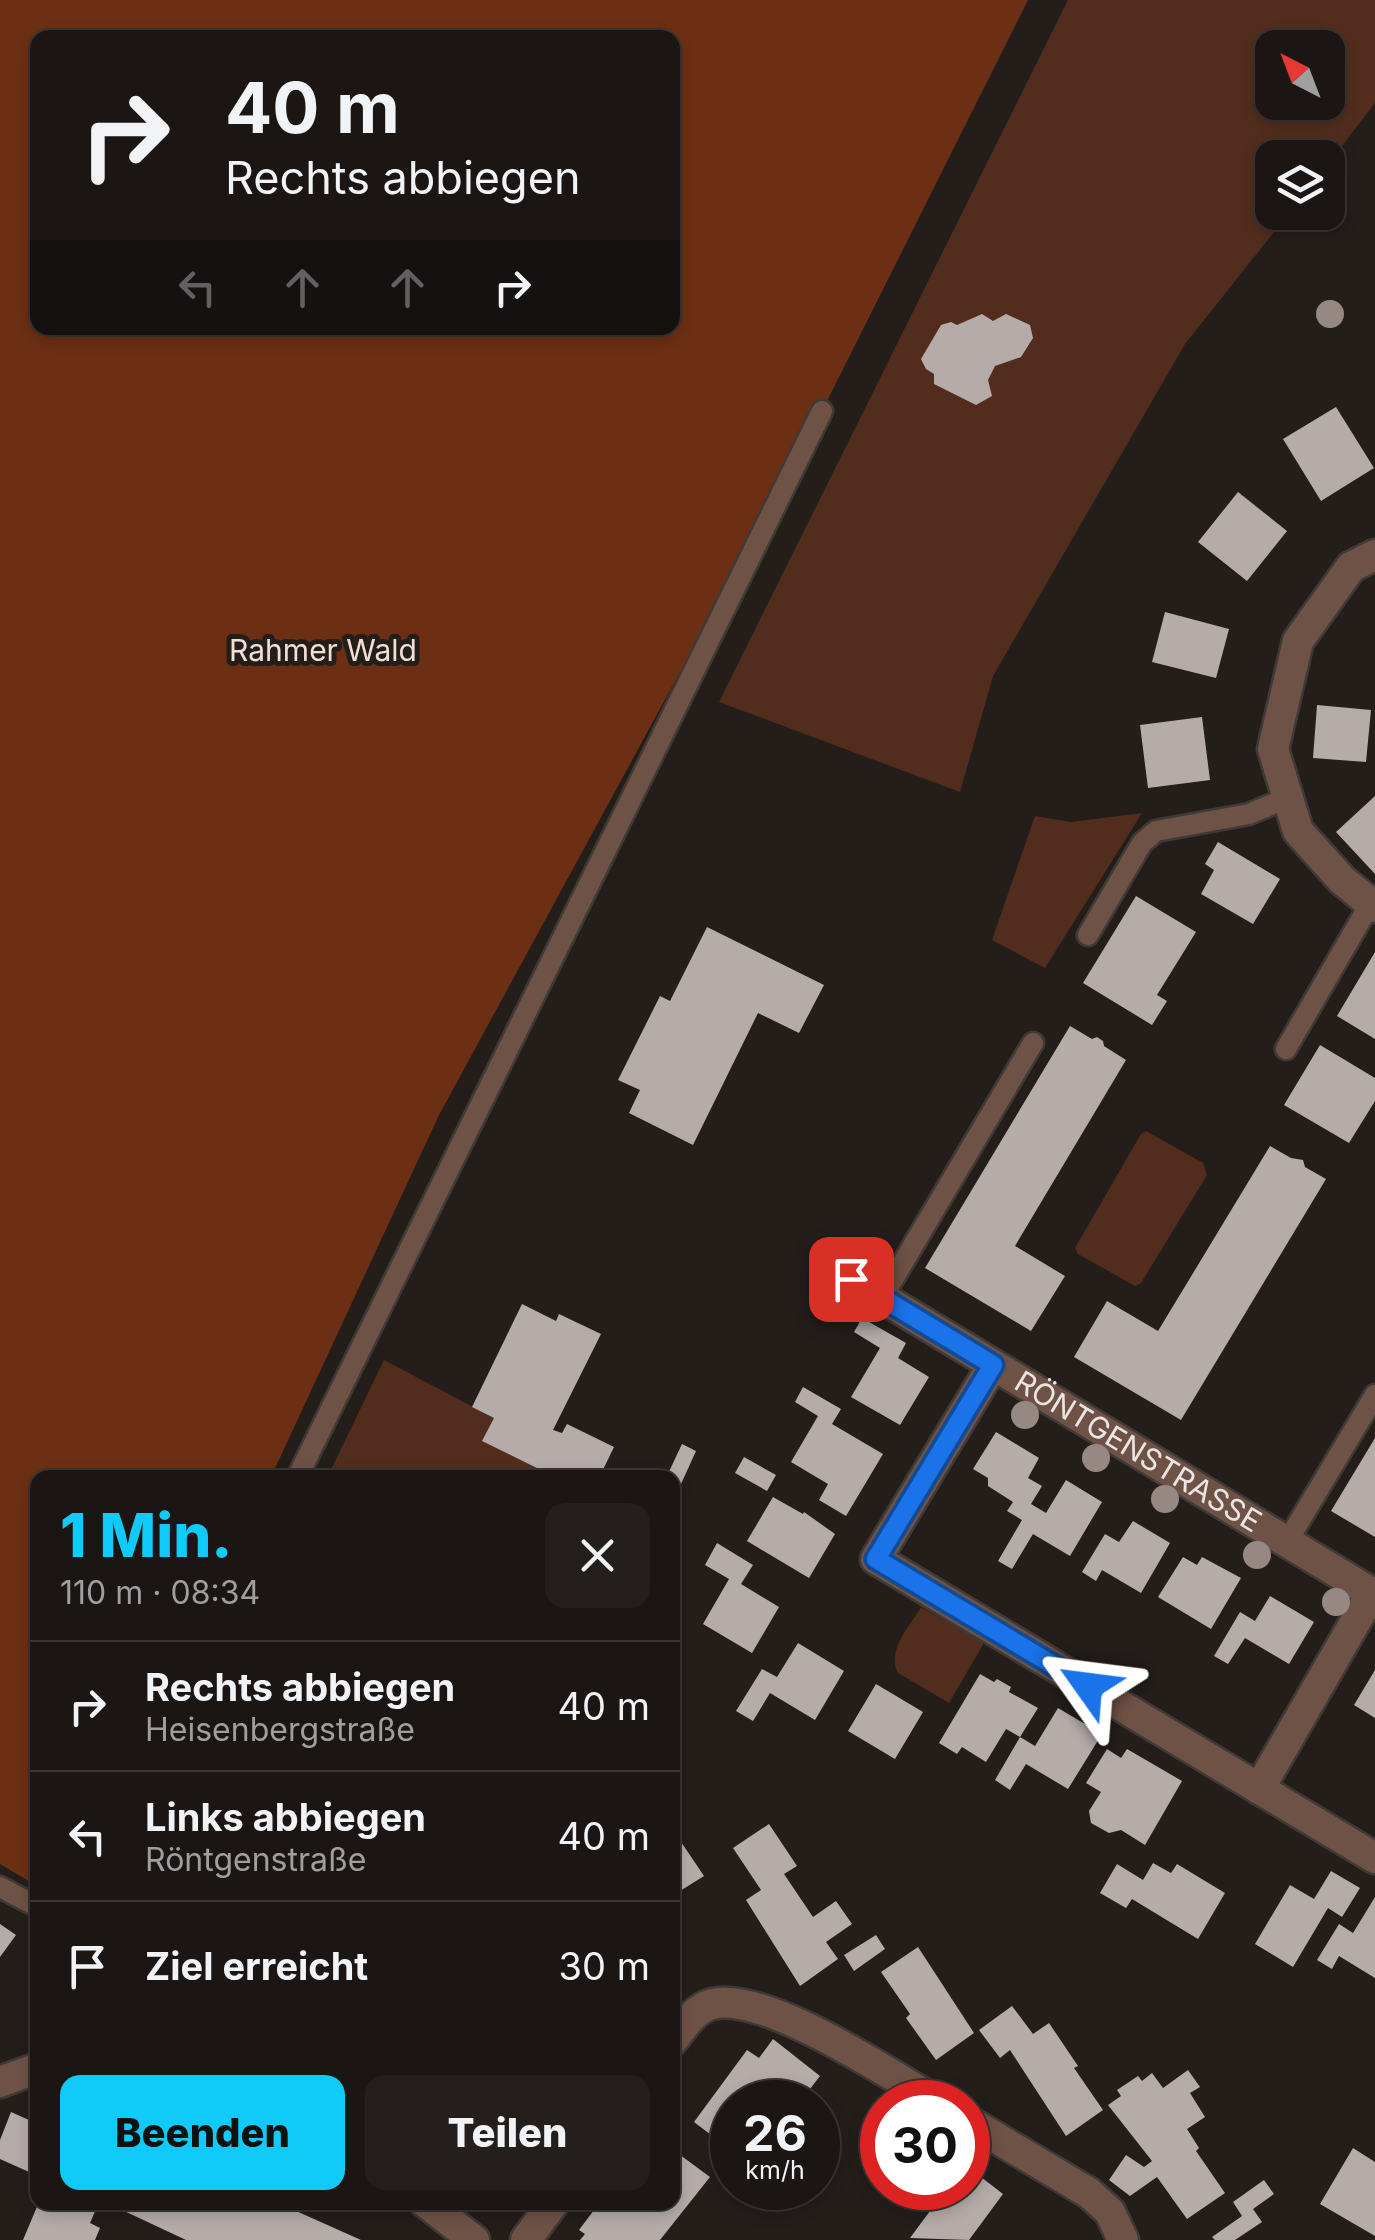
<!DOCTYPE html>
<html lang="de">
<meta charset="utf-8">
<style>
:root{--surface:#1b1614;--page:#241f1d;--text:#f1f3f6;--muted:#a09fa0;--line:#393534;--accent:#10cafa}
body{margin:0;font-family:Inter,sans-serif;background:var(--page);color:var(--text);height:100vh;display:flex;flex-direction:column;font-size:38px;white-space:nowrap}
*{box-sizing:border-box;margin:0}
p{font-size:32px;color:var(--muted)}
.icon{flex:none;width:55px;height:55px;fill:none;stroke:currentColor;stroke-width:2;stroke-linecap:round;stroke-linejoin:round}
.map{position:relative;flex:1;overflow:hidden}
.details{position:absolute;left:30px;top:1470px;width:650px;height:740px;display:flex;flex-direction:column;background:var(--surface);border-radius:20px;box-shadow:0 5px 15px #0003,0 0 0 2px var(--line)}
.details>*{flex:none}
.banner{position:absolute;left:30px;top:30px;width:650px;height:305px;border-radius:20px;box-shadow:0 5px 15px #0003,0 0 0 2px var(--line);background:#1b1614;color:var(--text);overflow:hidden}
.needle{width:65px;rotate:318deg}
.controls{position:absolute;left:1255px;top:30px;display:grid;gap:20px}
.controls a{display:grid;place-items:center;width:90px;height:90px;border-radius:20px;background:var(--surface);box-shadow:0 5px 15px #0003,0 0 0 2px var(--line);font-size:50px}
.speed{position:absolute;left:710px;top:2080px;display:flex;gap:20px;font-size:50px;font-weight:700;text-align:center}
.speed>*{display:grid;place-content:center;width:130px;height:130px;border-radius:50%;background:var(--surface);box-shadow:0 5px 15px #0003,0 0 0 2px var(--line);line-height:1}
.speed small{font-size:25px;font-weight:400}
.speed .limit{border:15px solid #d22;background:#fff;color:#111}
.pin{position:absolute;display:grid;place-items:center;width:85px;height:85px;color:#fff;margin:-42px;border-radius:20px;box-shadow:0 5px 15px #0006}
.me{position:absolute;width:110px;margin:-55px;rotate:301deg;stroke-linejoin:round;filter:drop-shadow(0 0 8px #0008)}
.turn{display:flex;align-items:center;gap:35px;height:210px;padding:0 30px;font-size:45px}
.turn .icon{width:130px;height:130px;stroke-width:2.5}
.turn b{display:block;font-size:70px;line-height:85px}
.lanes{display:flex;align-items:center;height:95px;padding:0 30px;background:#0003;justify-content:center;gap:50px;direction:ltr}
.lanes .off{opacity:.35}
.round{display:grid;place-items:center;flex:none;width:105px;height:105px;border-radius:20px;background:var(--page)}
.overview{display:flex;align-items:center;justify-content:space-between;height:170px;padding:0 30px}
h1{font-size:60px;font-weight:800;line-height:75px;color:var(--accent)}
.cta{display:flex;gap:20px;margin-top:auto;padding:20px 30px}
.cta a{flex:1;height:115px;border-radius:20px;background:var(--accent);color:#111;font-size:40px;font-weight:800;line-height:115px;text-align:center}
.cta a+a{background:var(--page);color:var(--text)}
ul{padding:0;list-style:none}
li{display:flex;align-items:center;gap:30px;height:130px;padding:0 30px;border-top:2px solid var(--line)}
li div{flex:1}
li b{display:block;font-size:38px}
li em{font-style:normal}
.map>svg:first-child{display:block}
.green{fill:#522d1d;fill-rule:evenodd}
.forest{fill:#6c2f13;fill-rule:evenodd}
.building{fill:#b5aca9}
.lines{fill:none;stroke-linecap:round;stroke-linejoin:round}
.lane-casing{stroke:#403a37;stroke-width:25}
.street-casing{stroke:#403a37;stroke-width:35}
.lane{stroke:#6f5246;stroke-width:20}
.street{stroke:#6f5246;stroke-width:30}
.tree{fill:#968882}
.route-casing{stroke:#114b97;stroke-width:25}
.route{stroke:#1a73e8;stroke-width:18}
.labels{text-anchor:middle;stroke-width:10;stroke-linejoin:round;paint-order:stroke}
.park-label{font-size:30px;fill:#f3ded6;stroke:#241e1b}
.street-label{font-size:30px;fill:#ebe6e4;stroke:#241e1b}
</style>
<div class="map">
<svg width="1375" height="2240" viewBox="0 0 1375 2240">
<rect width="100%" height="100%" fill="#241e1b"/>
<path class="green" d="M1068,0H1375V103L1328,164V158H1272V212L1289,213L1185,344L993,676L960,792L719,702ZM1272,48H1328V102H1272Z
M1142,813L1045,968L992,940L1035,816L1071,822Z
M1146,1131L1203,1163L1207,1175L1141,1283L1135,1286L1078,1254L1075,1248L1141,1134Z
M384,1360L494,1418L483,1441L557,1478H327Z
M921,1607L984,1643L949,1703L898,1673C886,1651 910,1626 921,1607Z"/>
<path class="forest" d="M0,0H1028L822,411L439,1115L271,1477L38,1478L37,1886L0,1864ZM38,38H672V328H38Z"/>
<path class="building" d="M982,314L993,321L1006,314L1030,325L1033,338L1021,357L995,366L988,380L992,396L976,405L934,384V374L926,369L921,359L941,325L951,322L957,325Z
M1336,407L1374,468L1321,501L1283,439Z
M1238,492L1287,531L1247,581L1198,542Z
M1165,612L1229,629L1216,678L1152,662Z
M1317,705L1371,710L1366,762L1313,758Z
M1202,717L1210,780L1148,788L1140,725Z
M1375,796V874L1336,832Z
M1218,842L1280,879L1253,924L1201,894L1214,870L1205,864Z
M1136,896L1196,932L1157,995L1167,1001L1152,1025L1083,983Z
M707,927L824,985L799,1033L758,1013L693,1145L629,1113L640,1090L618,1080L660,996L670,1001Z
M1375,952V1039L1337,1016Z
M1070,1026L1092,1039L1097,1037L1103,1041L1104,1046L1126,1060L1015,1246L1065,1276L1031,1331L925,1268Z
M1320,1045L1375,1078V1101L1349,1143L1284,1105Z
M1270,1146L1291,1158L1303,1160L1305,1167L1326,1179L1181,1420L1074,1357L1107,1301L1158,1331Z
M522,1304L556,1321L559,1314L601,1334L553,1430L562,1433L567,1424L614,1447L599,1478L581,1470L577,1478H557L482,1441L494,1418L472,1407Z
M862,1318L906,1343L898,1358L929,1377L900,1425L851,1397L880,1348L854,1332Z
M803,1387L841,1409L832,1424L883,1454L846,1516L819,1500L828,1484L791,1462L818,1416L795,1402Z
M996,1432L1039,1458L1028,1478L1042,1486L1031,1504L1046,1513L1066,1480L1102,1502L1070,1556L1033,1534L1012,1569L998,1561L1022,1520L1007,1511L1013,1502L988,1486V1478L973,1469Z
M1375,1438V1537L1331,1511Z
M682,1444L696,1451L676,1495L672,1493V1478H666Z
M744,1457L776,1475L767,1491L735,1473Z
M773,1497L803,1514L804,1512L835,1534L809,1578L747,1541Z
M1133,1521L1170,1543L1141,1593L1102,1570L1096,1581L1082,1572L1105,1534L1119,1542Z
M717,1543L753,1565L741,1584L779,1607L752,1653L703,1624L729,1579L705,1565Z
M1183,1557L1197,1565L1202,1557L1241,1578L1211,1629L1158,1597Z
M1270,1596L1314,1622L1289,1664L1245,1638L1228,1664L1214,1656L1240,1612L1255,1621Z
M798,1643L844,1671L815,1720L770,1693L753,1721L736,1711L762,1669L777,1677Z
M1375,1670V1718L1354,1705Z
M980,1674L994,1682L997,1679L1011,1687L1009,1692L1038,1708L1020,1737L1035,1746L1058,1708L1102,1734L1068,1789L1026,1764L1010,1790L995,1780L1020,1737L1006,1729L986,1762L962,1747L957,1754L939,1743Z
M876,1684L923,1712L895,1759L848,1731Z
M1107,1749L1121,1758L1127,1749L1182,1781L1145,1845L1121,1830L1109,1833L1091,1823L1089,1811L1101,1792L1086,1783Z
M672,1820L680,1830L675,1833L704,1876L672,1896Z
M769,1824L797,1866L784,1874L813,1917L836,1901L852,1924L826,1942L838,1959L800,1986L746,1900L761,1890L733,1848Z
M1153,1863L1171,1873L1177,1864L1225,1893L1198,1939L1132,1899L1126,1908L1100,1893L1117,1864L1143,1880Z
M1331,1871L1360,1888L1342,1917L1328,1908L1293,1967L1255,1944L1290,1885L1314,1899Z
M1375,1897V1978L1339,1956L1332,1969L1317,1960L1339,1924L1353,1933Z
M0,1924L16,1935L0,1957Z
M876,1935L885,1949L854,1971L844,1955Z
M918,1947L974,2033L936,2060L906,2018L910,2014L881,1972Z
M1012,2006L1033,2034L1049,2023L1078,2066L1074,2068L1103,2110L1066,2136L1010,2050L1000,2058L979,2030Z
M773,2039L820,2076L800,2102H732V2151L694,2122L747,2050L759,2058Z
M1188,2070L1200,2087L1190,2093L1205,2117L1187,2129L1199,2148L1196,2151L1225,2193L1187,2219L1157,2177L1130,2196L1109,2180L1126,2155L1144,2167L1152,2161L1108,2105L1121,2096L1117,2090L1138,2076L1142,2081L1152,2073L1163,2088Z
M11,2112L38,2124V2176L0,2159V2140Z
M1353,2148L1375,2162V2236L1320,2204Z
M672,2149L710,2177L660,2240H580L585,2234L579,2230L600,2202H672Z
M968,2167L1003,2194L969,2240L910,2238L947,2188H968Z
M1264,2180L1274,2194L1253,2209L1262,2222L1235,2240H1215L1212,2237L1242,2216L1233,2202Z
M39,2202H99L90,2223L100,2228L95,2240H23Z
M105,2202H245L257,2208L259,2203L267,2207L270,2202H276L361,2240H186Z"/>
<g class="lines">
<defs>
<path id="lane" d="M1088,935L1142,843L1156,831L1249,814L1287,798
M1286,1049L1370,904
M882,1298L1033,1043
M297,1478L822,411
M1287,1542L1375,1395
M0,1887L38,1907"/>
<g id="street">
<path d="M1375,555L1351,567L1298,641L1273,749L1298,831L1342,880L1375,907"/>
<path id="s1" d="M851,1279L1375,1595"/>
<path d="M993,1365L876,1559L1375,1858"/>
<path d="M1259,1789L1372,1593"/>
<path d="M672,2041C683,2027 694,2009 712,2004C765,1991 889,2074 937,2102"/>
<path d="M0,2082L38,2068"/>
<path d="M968,2121L1089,2193L1110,2212L1123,2240"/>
<path d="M425,2202L474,2240"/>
<path d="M526,2240L554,2202"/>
</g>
</defs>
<use href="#lane" class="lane-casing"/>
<use href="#street" class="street-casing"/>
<use href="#lane" class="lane"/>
<use href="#street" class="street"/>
</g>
<g class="tree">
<circle cx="1330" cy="314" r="14"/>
<circle cx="1025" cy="1415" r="14"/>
<circle cx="1096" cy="1458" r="14"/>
<circle cx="1165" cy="1499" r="14"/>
<circle cx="1257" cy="1555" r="14"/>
<circle cx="1336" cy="1602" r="14"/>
</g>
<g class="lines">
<defs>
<path id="route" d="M851,1279L993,1365L876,1559L1088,1686"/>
</defs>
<use href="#route" class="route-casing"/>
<use href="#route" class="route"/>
</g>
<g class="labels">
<g class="park-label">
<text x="323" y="661">Rahmer Wald</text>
</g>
<g class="street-label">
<text dy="10" stroke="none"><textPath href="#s1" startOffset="335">RÖNTGENSTRASSE</textPath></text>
</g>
</g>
</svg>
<div class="controls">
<a><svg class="needle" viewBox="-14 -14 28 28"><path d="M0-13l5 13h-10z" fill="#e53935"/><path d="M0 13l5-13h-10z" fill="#a09fa0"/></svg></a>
<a><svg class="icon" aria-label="layers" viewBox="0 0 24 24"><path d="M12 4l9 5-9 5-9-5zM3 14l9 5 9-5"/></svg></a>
</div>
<div class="speed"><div>26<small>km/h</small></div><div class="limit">30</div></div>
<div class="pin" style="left:851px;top:1279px;background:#d93025"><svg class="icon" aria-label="arrive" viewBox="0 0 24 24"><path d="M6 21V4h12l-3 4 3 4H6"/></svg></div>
<svg class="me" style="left:1088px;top:1686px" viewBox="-20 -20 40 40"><path d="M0-17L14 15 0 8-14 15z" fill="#1a73e8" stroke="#fff" stroke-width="4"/></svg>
<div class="banner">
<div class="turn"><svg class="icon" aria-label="right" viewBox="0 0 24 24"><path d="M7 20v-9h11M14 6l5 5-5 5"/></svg><div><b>40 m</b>Rechts abbiegen</div></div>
<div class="lanes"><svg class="icon off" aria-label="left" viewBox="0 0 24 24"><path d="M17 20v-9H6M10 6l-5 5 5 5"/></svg><svg class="icon off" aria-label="ahead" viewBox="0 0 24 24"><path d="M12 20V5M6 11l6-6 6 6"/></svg><svg class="icon off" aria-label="ahead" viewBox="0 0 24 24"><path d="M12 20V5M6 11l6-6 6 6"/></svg><svg class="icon" aria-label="right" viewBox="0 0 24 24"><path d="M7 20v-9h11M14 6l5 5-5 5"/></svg></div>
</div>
<section class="details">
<div class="overview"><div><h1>1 Min.</h1><p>110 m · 08:34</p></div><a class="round"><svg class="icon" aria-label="close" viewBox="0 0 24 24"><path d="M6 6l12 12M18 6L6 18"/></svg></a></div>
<ul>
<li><svg class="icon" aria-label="right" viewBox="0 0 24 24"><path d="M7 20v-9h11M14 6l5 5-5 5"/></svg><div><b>Rechts abbiegen</b><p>Heisenbergstraße</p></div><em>40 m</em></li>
<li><svg class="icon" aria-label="left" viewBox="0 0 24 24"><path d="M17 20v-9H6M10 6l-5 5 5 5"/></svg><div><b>Links abbiegen</b><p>Röntgenstraße</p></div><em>40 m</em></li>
<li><svg class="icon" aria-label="arrive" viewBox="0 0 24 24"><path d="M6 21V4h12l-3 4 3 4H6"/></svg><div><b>Ziel erreicht</b></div><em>30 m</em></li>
</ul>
<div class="cta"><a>Beenden</a><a>Teilen</a></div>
</section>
</div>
